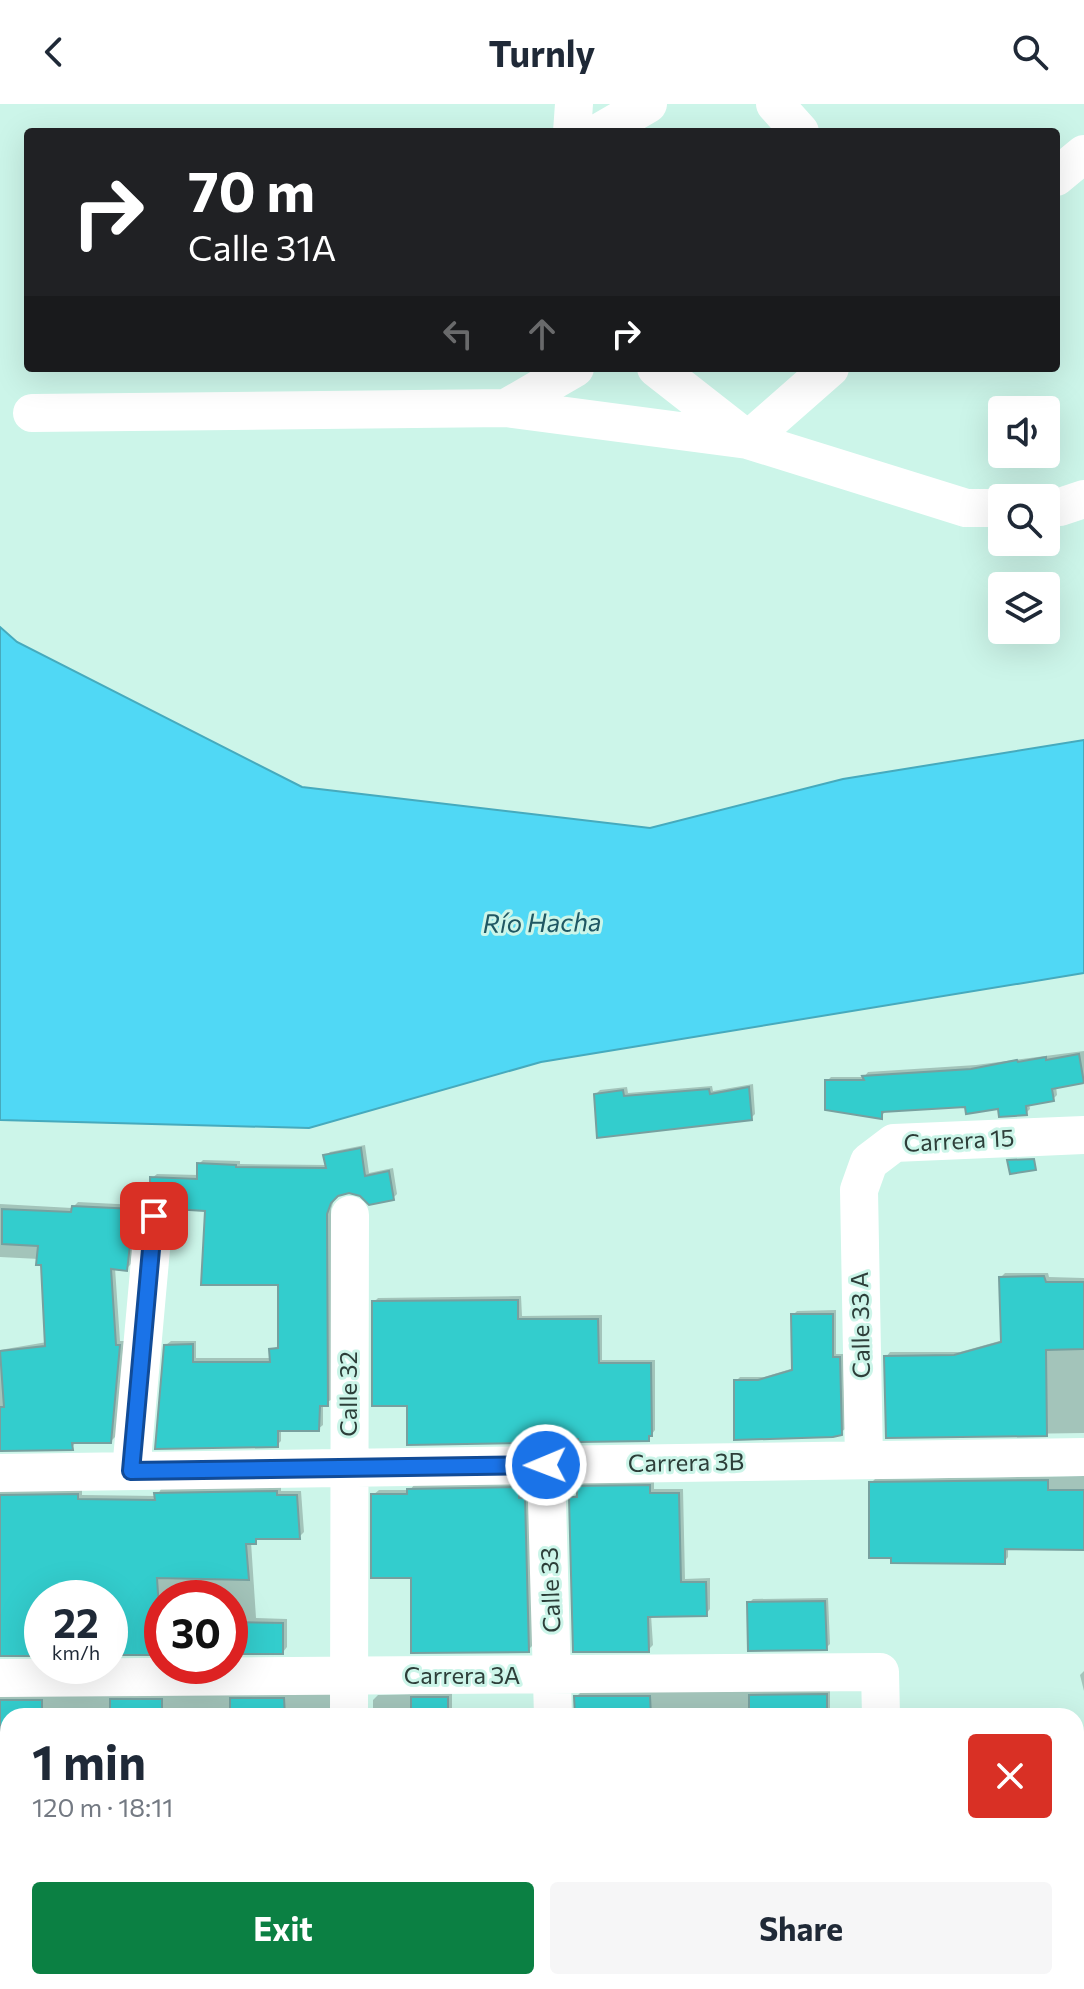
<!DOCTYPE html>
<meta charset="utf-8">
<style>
:root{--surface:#fff;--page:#f6f6f7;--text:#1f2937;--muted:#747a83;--accent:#0b8043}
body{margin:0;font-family:Commissioner,sans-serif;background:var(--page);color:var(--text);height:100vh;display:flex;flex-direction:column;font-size:30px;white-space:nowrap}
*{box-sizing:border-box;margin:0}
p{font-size:26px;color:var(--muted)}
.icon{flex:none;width:44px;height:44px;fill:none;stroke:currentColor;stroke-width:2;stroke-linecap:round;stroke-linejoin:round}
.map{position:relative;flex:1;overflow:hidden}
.panel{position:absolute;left:0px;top:1604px;width:1084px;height:282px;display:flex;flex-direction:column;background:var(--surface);border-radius:24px 24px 0 0;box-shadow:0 8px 32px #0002}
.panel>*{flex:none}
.top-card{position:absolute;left:24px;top:24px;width:1036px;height:244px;border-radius:8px;box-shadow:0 8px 32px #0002;background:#202124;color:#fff;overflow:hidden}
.tools{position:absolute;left:988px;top:292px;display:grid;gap:16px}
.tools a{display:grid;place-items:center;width:72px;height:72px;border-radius:8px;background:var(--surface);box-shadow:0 8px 32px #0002;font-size:40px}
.speed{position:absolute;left:24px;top:1476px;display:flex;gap:16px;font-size:40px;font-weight:700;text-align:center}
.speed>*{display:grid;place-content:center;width:104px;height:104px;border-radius:50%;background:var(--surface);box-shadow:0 8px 32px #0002;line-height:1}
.speed small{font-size:20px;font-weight:400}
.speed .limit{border:12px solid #d22;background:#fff;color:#111}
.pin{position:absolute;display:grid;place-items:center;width:68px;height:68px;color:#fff;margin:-34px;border-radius:16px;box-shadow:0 4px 12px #0006}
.me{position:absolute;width:88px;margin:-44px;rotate:269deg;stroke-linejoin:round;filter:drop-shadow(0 0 6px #0008)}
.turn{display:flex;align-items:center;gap:28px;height:168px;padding:0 32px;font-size:36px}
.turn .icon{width:104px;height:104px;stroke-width:2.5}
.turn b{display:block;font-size:56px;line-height:68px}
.lanes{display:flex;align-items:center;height:76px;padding:0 32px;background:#0003;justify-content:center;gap:40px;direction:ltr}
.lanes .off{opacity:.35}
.round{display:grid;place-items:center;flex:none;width:84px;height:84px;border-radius:8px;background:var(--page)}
.overview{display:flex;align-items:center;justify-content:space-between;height:136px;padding:0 32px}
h1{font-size:48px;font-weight:700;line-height:60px}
.button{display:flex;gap:16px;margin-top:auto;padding:16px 32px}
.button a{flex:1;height:92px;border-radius:8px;background:var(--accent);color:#fff;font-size:32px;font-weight:700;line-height:92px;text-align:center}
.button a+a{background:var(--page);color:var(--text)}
header{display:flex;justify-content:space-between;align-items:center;height:104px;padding:0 32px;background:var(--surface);font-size:36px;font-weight:700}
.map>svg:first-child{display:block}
.water{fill:#50d8f5;stroke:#46aabd;stroke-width:2}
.shadow{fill:#0003}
.building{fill:#33cdcd;stroke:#77a09f;stroke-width:2}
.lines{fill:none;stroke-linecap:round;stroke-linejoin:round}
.minor{stroke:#fff;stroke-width:38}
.route-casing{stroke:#114b97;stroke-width:20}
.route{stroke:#1a73e8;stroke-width:14}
.labels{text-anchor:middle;stroke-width:6;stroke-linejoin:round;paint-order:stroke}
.street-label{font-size:24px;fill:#2d3e39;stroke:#ccf5e9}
.water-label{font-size:26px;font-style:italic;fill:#1f5763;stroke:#ccf5e9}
</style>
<header><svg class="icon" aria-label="back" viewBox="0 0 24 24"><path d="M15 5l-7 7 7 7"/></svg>Turnly<svg class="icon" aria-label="search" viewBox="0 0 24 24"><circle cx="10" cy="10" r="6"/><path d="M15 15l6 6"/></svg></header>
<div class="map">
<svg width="1084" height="1885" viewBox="0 0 1084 1885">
<rect width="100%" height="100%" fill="#ccf5e9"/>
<path class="water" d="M0,523L17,538L302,683L650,724L843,675L1084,636V869L541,958L309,1024L0,1016Z"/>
<path class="shadow" d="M1084,947V977L1056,982L1057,991L1053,995L1029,1000L1030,1005L1026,1009L1000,1003L966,1001L886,1006L882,1012L827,977L831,973H864L868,968L976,961Z
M753,980L755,1010L751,1014L596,990L600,986L627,983L628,989L712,982L713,987Z
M365,1041L369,1069L393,1064L397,1090L393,1094L349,1087L335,1093L331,1105V1296L323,1300V1321L318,1325H281V1337L277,1341L166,1241L171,1237H196V1254H271V1246L280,1241V1179L208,1105L152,1074L157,1070L199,1071V1060L203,1056L240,1057V1060L327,1061L326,1052L330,1048Z
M78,1098L137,1101L131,1160L126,1165L115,1164L120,1237H124L116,1332L111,1337H76L72,1344L0,1345V1246L47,1238L43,1159L39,1155L0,1153V1100L72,1104Z
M1005,1169H1048L1049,1173L1084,1174V1329L888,1332L886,1253L890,1248H960L1003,1236L1001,1173Z
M521,1192L522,1212L602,1211V1256H655V1326L648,1335L580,1333L522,1334L518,1337L409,1300L374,1198L378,1194Z
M836,1206V1250H843L845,1325L840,1329L736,1277L740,1273H764L794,1264L793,1211L797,1207Z
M1084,1372V1444L1008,1443V1453L1004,1458L871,1379L875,1375Z
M654,1378V1385H683L685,1475L710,1474V1505L706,1510L651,1511L653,1541L648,1546L571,1394L579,1389V1383L584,1379Z
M524,1379V1390H529L533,1541L528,1546L413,1473L373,1391L379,1386H410L414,1381Z
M281,1383V1387H301L304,1428L299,1433H260L255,1438H251L256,1514L287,1515V1543L283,1548H230V1494H162V1549H110V1494H42V1550H0V1385L82,1386V1391L157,1392L161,1385Z
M828,1494L830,1540L826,1544L749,1499L753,1495Z
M1084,1567V1587L1080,1571Z
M830,1586V1608L827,1612H575L576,1593L581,1588Z
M452,1589V1612H373V1596L378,1591Z
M0,1590H330L333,1612H8V1744H0Z
M369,1878H538L540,1885H369Z
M578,1878H854V1885H579Z
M917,1878H1006V1885H916Z"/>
<path class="building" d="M1079,950L1084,979L1052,985L1054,997L1026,1002L1027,1011L999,1013L998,1005L966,1010L965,1003L882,1008V1015L825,1006V976H864L862,972L971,965L1017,956L1018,958L1046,953V956Z
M749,983L752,1016L597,1034L594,990L623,986L624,992L709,985L710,990Z
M361,1044L365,1072L389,1067L394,1096L369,1101L360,1092L349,1089L338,1092L331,1099L327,1110L328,1302H320L319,1327H278V1343L155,1345L164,1241L193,1240V1258H270L269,1245L278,1244V1181H201L205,1107L174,1105L166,1094L150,1091V1073L197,1075V1059L236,1061V1063L326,1064L323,1051Z
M1034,1055L1036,1066L1010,1070L1007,1056Z
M72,1102L134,1105L127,1167L111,1165L116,1241H120L111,1339H72L73,1346L0,1347V1303H4L0,1247L45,1242L41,1161H36L38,1142L2,1140V1105L71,1108Z
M1044,1172L1046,1178H1084V1245L1046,1246L1047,1332L886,1334L884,1252L954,1251L1001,1238L999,1173Z
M518,1196V1215H598L599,1259H651L652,1332H649V1337L578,1338V1335L519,1336V1339L407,1341V1302H372V1197Z
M791,1210H833V1253H840L842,1331L833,1333L734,1336V1276H758L792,1266Z
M1048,1376V1386H1084V1446L1005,1445V1460L891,1459V1454H869V1378Z
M650,1381V1389H679L681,1478H706L707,1512L648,1513L649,1548H573L569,1393H577V1382Z
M519,1383V1394H525L529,1548L411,1549V1474H371V1390H407V1385Z
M277,1387V1391H297L300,1435H256V1440H246L249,1476L157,1474L162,1551H110V1494H42V1552H0V1391L78,1390V1395L155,1396L154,1389Z
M825,1497L827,1546L748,1547L747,1498Z
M230,1518L283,1519V1550H230Z
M827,1590V1612H749V1591Z
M574,1592H650L651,1612H575Z
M411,1593H448V1612H411Z
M230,1594H284L285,1612H230Z
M110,1595H162V1612H110Z
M0,1596H42V1612H8V1631H0Z"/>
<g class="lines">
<path class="minor" d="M775,0L800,28
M572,28L574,0
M600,28L648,0
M1056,73L1084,50
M656,264L748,336L830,264
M506,304L575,264
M32,309L506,304L748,336L966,404H1002
M1046,403H1060L1084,395
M864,1356L859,1086L869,1058L894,1039L1084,1031
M546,1361L553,1612
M131,1367L154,1112
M0,1369L1084,1353
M0,1574L880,1568L881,1612
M349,1612L350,1111
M1076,1761H1084
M0,1769H8
M555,1878L556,1885
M893,1878L894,1885
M338,1885L342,1878"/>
</g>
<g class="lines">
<defs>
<path id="route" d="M154,1112L131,1367L546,1361"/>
</defs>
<use href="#route" class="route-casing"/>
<use href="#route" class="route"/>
</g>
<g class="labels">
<g class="street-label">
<text transform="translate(959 1037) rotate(-3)" y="8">Carrera 15</text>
<text transform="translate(861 1221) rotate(-91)" y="8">Calle 33 A</text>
<text transform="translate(349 1290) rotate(-90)" y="8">Calle 32</text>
<text transform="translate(686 1359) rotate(-1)" y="8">Carrera 3B</text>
<text transform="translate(551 1486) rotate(-92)" y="8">Calle 33</text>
<text x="462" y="1580">Carrera 3A</text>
</g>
<g class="water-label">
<text transform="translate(542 819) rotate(-1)" y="9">Río Hacha</text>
</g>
</g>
</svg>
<div class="tools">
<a><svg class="icon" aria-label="sound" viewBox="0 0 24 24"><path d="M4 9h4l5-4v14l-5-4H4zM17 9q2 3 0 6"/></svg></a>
<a><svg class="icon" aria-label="search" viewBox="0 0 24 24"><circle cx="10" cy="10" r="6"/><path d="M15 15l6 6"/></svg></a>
<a><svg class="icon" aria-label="layers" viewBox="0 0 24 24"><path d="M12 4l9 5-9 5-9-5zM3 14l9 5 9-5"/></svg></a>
</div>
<div class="speed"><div>22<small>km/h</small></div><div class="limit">30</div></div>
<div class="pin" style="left:154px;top:1112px;background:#d93025"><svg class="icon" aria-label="arrive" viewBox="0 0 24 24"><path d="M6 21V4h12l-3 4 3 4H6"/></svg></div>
<svg class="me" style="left:546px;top:1361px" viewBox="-20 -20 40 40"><circle r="17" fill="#1a73e8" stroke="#fff" stroke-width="3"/><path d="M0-11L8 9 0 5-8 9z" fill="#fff"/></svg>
<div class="top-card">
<div class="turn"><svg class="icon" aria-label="right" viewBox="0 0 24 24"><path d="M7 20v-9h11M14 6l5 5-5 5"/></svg><div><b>70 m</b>Calle 31A</div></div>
<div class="lanes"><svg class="icon off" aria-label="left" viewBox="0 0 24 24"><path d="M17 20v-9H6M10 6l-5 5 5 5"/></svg><svg class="icon off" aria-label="ahead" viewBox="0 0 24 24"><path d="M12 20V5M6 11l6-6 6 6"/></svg><svg class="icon" aria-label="right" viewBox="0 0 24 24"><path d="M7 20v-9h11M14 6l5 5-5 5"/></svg></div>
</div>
<section class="panel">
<div class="overview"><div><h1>1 min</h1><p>120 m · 18:11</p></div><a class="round" style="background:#d93025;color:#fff"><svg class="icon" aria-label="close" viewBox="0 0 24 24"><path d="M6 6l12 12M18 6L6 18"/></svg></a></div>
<div class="button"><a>Exit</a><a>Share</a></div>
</section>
</div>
